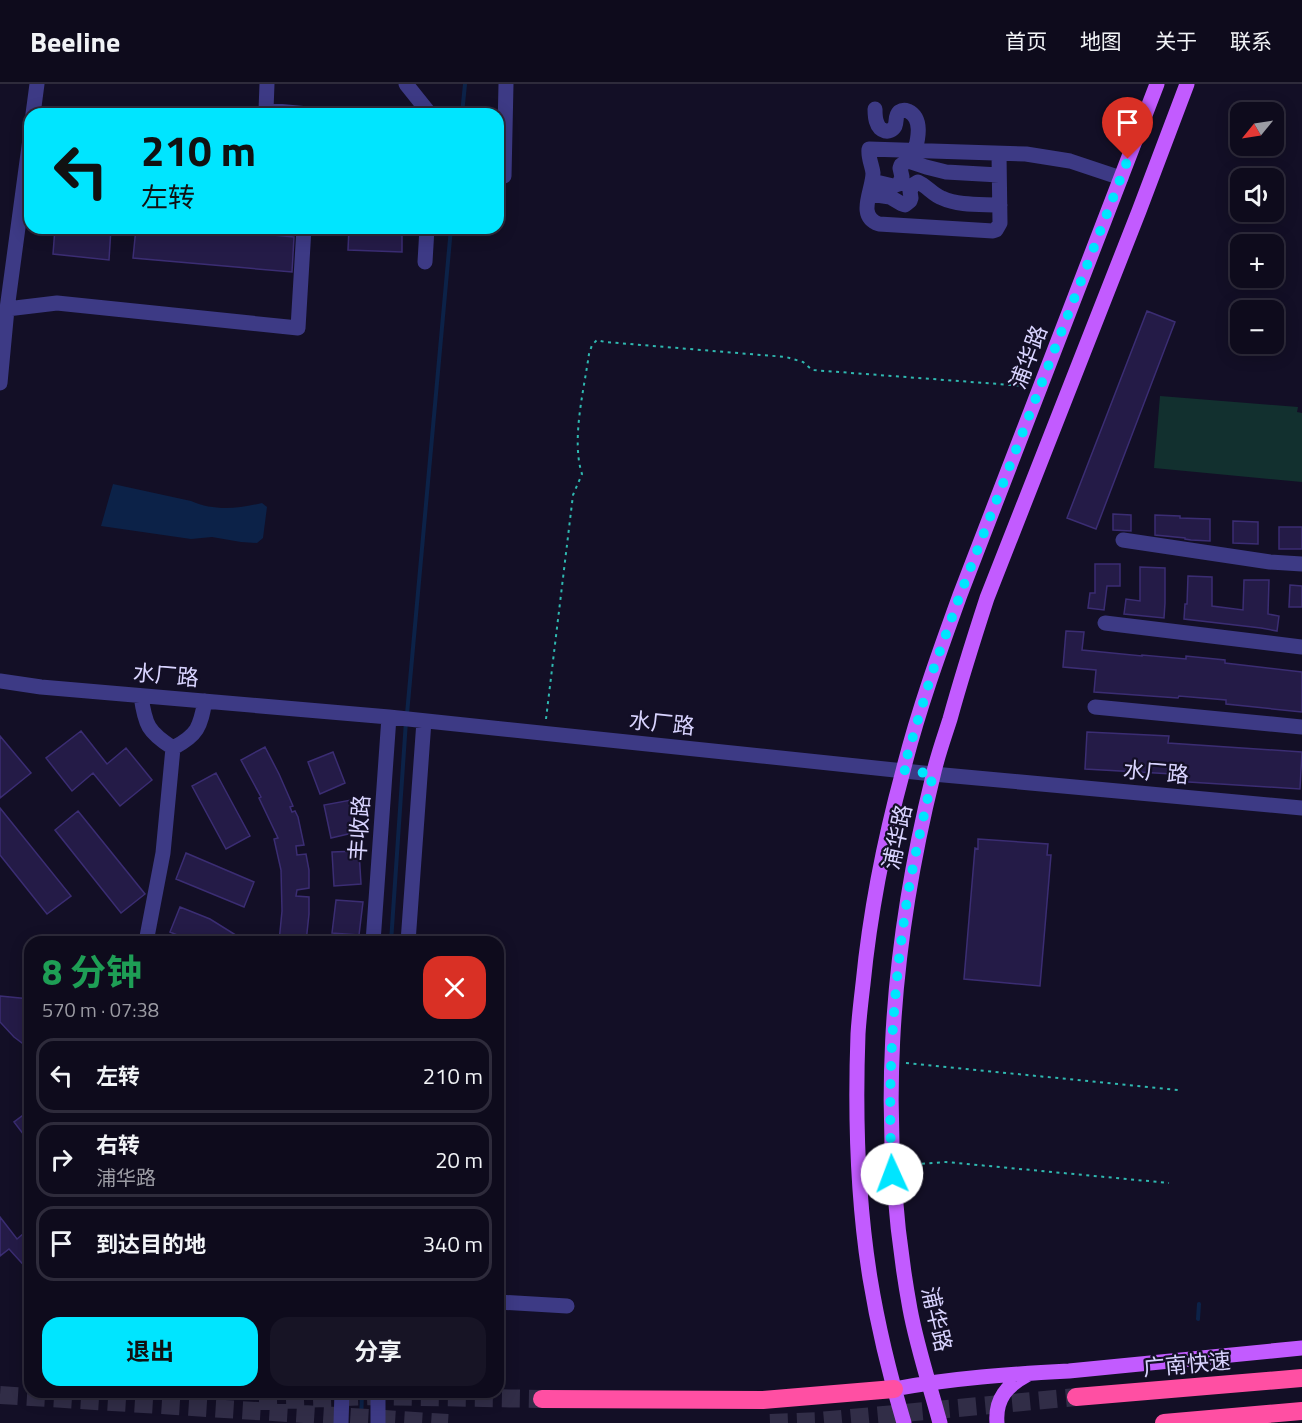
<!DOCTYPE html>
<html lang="zh">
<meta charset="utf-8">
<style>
:root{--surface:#0e0b1c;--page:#171425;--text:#f1f3f6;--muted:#9b9ba3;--line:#2e2b3b;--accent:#00e5ff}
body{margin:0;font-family:"Titillium Web","Noto Sans SC",sans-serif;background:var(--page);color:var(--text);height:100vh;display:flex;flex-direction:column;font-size:22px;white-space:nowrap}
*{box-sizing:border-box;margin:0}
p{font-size:20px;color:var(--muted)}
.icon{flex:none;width:33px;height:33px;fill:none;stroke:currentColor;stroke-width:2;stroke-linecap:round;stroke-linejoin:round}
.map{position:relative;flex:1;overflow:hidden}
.side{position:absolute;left:24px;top:852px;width:480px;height:462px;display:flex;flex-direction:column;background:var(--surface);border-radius:18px;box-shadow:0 3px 15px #0003,0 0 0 2px var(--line)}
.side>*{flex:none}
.guide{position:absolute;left:24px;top:24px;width:480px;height:126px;border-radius:18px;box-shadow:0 3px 15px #0003,0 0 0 2px var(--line);background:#00e5ff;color:#111;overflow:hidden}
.needle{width:39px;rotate:240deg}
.buttons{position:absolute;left:1230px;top:18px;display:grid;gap:12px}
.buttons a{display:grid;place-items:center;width:54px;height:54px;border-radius:12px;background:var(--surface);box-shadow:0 3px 15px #0003,0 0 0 2px var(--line);font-size:30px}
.pin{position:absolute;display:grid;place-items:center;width:51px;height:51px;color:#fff;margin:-62px -26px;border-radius:50% 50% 50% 0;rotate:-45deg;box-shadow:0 0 6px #0007}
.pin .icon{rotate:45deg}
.me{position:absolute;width:66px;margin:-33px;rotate:358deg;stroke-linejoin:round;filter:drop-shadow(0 0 4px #0008)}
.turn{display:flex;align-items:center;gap:21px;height:126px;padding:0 18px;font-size:27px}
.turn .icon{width:78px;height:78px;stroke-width:2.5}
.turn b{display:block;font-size:42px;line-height:51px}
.round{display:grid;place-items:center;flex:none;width:63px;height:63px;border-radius:18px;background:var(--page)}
.headline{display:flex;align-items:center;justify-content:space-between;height:102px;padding:0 18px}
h1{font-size:36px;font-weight:700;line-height:45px;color:#1e9e55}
.primary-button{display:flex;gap:12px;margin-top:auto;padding:12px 18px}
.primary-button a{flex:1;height:69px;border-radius:18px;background:var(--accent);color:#111;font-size:24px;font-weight:700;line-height:69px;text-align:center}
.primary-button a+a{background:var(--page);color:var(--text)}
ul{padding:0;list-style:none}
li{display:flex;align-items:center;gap:18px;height:75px;margin:0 12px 9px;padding:0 6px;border:3px solid var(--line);border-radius:18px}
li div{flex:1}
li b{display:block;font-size:22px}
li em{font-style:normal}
header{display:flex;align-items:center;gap:36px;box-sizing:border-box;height:84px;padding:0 30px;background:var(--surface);border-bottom:2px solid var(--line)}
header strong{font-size:28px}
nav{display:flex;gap:33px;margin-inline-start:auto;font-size:21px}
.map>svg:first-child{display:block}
.green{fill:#12302f}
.water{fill:#0c2248}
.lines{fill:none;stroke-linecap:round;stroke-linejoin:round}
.stream{stroke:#0c2248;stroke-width:4}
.building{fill:#241b47;stroke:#3b2d73;stroke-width:1.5}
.highway-tunnel{stroke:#312d47;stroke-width:18;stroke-dasharray:18 9;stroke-linecap:butt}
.path{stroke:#2fb8b0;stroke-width:2;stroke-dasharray:3 4.5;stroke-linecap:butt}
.minor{stroke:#3d3a85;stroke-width:15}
.major{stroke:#c25bff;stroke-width:15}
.highway{stroke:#ff4fa3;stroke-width:18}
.route{stroke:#00e5ff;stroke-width:10;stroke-dasharray:0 18}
.labels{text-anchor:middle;stroke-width:4.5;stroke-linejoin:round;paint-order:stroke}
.street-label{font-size:22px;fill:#d9d4ff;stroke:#130f26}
</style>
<header>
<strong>Beeline</strong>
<nav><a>首页</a><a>地图</a><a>关于</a><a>联系</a></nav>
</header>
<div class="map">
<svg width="1302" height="1339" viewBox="0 0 1302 1339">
<rect width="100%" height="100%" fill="#130f26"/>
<path class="green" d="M1160,312L1298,323L1297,328L1302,329V398L1154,384Z"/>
<path class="water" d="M113,400L191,417C214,427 237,425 262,419L267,423L263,454L257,459L241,458L212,453L191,455L101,442Z"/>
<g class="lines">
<path class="stream" d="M462,30L465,0
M407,630L451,144
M391,858L406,637
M1198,1235L1199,1220
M361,1339L362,1308"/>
</g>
<path class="building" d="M55,144H111L109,176L53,170Z
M136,144H199L294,153L292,188L133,174Z
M349,144H402V168L348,166Z
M1147,227L1175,238L1096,445L1067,434Z
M1113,430L1131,431V447L1113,446Z
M1155,431L1180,432V434L1210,435V457L1191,456L1185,455V454L1155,451Z
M1233,437L1258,438V460L1233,459Z
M1279,443H1302V465H1279Z
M1095,480H1120V502H1107L1104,526L1088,524L1090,509H1095Z
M1140,483L1165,484V519L1164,534L1124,530L1126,515L1140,517Z
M1188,492L1212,493V522L1243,526L1244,496H1269L1268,530L1279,532L1277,547L1261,544L1184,535L1185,520H1187Z
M1290,501L1302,502V523H1289Z
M1066,547L1084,548L1082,566L1142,572V571L1186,575V572L1225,576V579L1302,588V628L1226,620V616L1179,612L1178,614L1094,608L1096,586L1063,583Z
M81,647L107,680L126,664L152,696L120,722L93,689L72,707L46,674Z
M1087,648L1169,652L1168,659L1302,668L1300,705L1173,697V690L1085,685Z
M0,652L31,689L0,714Z
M265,663L279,690L293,722L290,723L292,728L295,727L298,733L304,761L296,762L297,771L306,770L309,786V804L297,806L296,812L309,813V830L306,858H279L282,827L281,786L274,755L278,754L259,714L261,713L241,676Z
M333,668L345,699L320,710L308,678Z
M216,689L250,752L226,765L192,702Z
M351,716L357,748L331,754L324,721Z
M0,724L71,812L47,830L0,771Z
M78,727L145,810L121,829L55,746Z
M978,755L1048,760L1047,771H1051L1040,902L964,895L975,764L978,765Z
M359,767L361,800L334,802L332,768Z
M186,769L254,798L244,823L176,795Z
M336,816L363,818L359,851L332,849Z
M180,823L210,835L247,858H194L170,848Z
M0,912L30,915V965L14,953L0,938Z
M30,1026V1059L14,1038Z
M0,1133L17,1155L30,1144V1188L9,1165L0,1172Z"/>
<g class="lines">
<path class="highway-tunnel" d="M0,1311L448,1339
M259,1317L370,1312L542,1315
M770,1339L819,1337L1076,1313"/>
<path class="path" d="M546,635L573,411L582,390C571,356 584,306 589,270L592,261L597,256L605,258L786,273L803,278L812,286L1025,302
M906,979L1178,1006
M907,1081L946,1078L1169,1099"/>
<path class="minor" d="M267,0L266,26L308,30
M406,0L430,30
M875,25C875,29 875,35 877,39C879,47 890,51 895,42C897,37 895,32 899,28C902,26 905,26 908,27C923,34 918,55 915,67
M33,30L37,0
M999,70L1000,139L996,146L993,147L879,140C856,132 873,107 873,89C872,81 868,74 869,65L1026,70L1070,77L1121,94
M504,92L506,0
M872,97L893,102L899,100L902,93L900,84L901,81L908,77L926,83L946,88L999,91
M870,110L890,113L902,120L905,121L910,117L911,114L910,107L913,101L918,98C927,102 933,111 942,114C959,122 981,120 1000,121
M425,178L427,144
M7,225L57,219L298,244L304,144
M0,299L7,225L30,55
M1123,456L1270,478L1302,480
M1105,539L1302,563
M0,597L41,603L389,633L933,690L1302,724
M141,612C145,641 148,648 173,664
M1095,623L1302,643
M146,858L163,769L173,664C198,651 200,643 205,617
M373,858L389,633
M408,858L424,637
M498,1218L567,1222
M341,1339L342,1308
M378,1339V1308"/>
<path class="major" d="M894,1305C952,1294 1011,1290 1069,1287L1302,1264
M904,1339C890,1292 878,1243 870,1194C857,1113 855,1031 858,950C859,933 861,917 863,900C870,829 884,757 903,687C918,627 939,569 960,511L1157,0
M940,1339C930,1302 917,1263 910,1225C877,1044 889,870 933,692C937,673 944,654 950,635C961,595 974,554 987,514L1139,127L1187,0
M997,1339C995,1315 1007,1301 1028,1290"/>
<path class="highway" d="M1076,1313L1302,1294
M542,1315L763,1316L894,1305
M1164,1339L1302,1327"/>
</g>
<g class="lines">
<path class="route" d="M892,1090C887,998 893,907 907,816C914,773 924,732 933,690L903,686L931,592L960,511L1128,75"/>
</g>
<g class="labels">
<g class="street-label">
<text transform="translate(1028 273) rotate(-69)" y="8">浦华路</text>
<text transform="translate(166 591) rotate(5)" y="8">水厂路</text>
<text transform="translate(662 639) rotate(6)" y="8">水厂路</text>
<text transform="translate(1156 688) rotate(5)" y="8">水厂路</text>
<text transform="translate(359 744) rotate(-86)" y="8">丰收路</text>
<text transform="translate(897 753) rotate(-78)" y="8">浦华路</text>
<text transform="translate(937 1235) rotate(77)" y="8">浦华路</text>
<text transform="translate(1187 1280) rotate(-5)" y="8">广南快速</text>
</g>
</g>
</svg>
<div class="buttons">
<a><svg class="needle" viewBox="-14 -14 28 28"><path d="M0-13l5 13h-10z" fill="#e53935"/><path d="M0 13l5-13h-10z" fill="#9b9ba3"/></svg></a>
<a><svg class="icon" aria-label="sound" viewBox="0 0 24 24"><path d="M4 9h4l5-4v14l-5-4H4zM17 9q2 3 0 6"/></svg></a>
<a>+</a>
<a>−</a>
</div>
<div class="pin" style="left:1128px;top:75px;background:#d93025"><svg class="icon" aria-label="arrive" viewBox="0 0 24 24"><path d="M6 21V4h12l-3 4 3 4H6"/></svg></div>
<svg class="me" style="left:892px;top:1090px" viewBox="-20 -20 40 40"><circle r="19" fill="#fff"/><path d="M0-13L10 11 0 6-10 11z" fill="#00e5ff"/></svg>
<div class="guide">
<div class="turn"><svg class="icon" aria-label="left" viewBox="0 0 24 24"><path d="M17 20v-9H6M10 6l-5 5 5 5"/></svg><div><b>210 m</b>左转</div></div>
</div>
<section class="side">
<div class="headline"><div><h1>8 分钟</h1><p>570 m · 07:38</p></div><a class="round" style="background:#d93025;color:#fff"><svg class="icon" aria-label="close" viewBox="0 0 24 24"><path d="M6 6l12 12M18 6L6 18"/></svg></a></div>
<ul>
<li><svg class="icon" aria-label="left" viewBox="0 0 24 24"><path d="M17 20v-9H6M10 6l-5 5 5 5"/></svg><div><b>左转</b></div><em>210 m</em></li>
<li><svg class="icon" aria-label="right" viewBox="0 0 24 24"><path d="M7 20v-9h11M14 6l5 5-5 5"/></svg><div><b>右转</b><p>浦华路</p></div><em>20 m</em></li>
<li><svg class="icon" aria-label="arrive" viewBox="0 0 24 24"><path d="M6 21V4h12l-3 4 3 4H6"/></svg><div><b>到达目的地</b></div><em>340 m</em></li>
</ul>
<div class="primary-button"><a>退出</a><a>分享</a></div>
</section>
</div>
